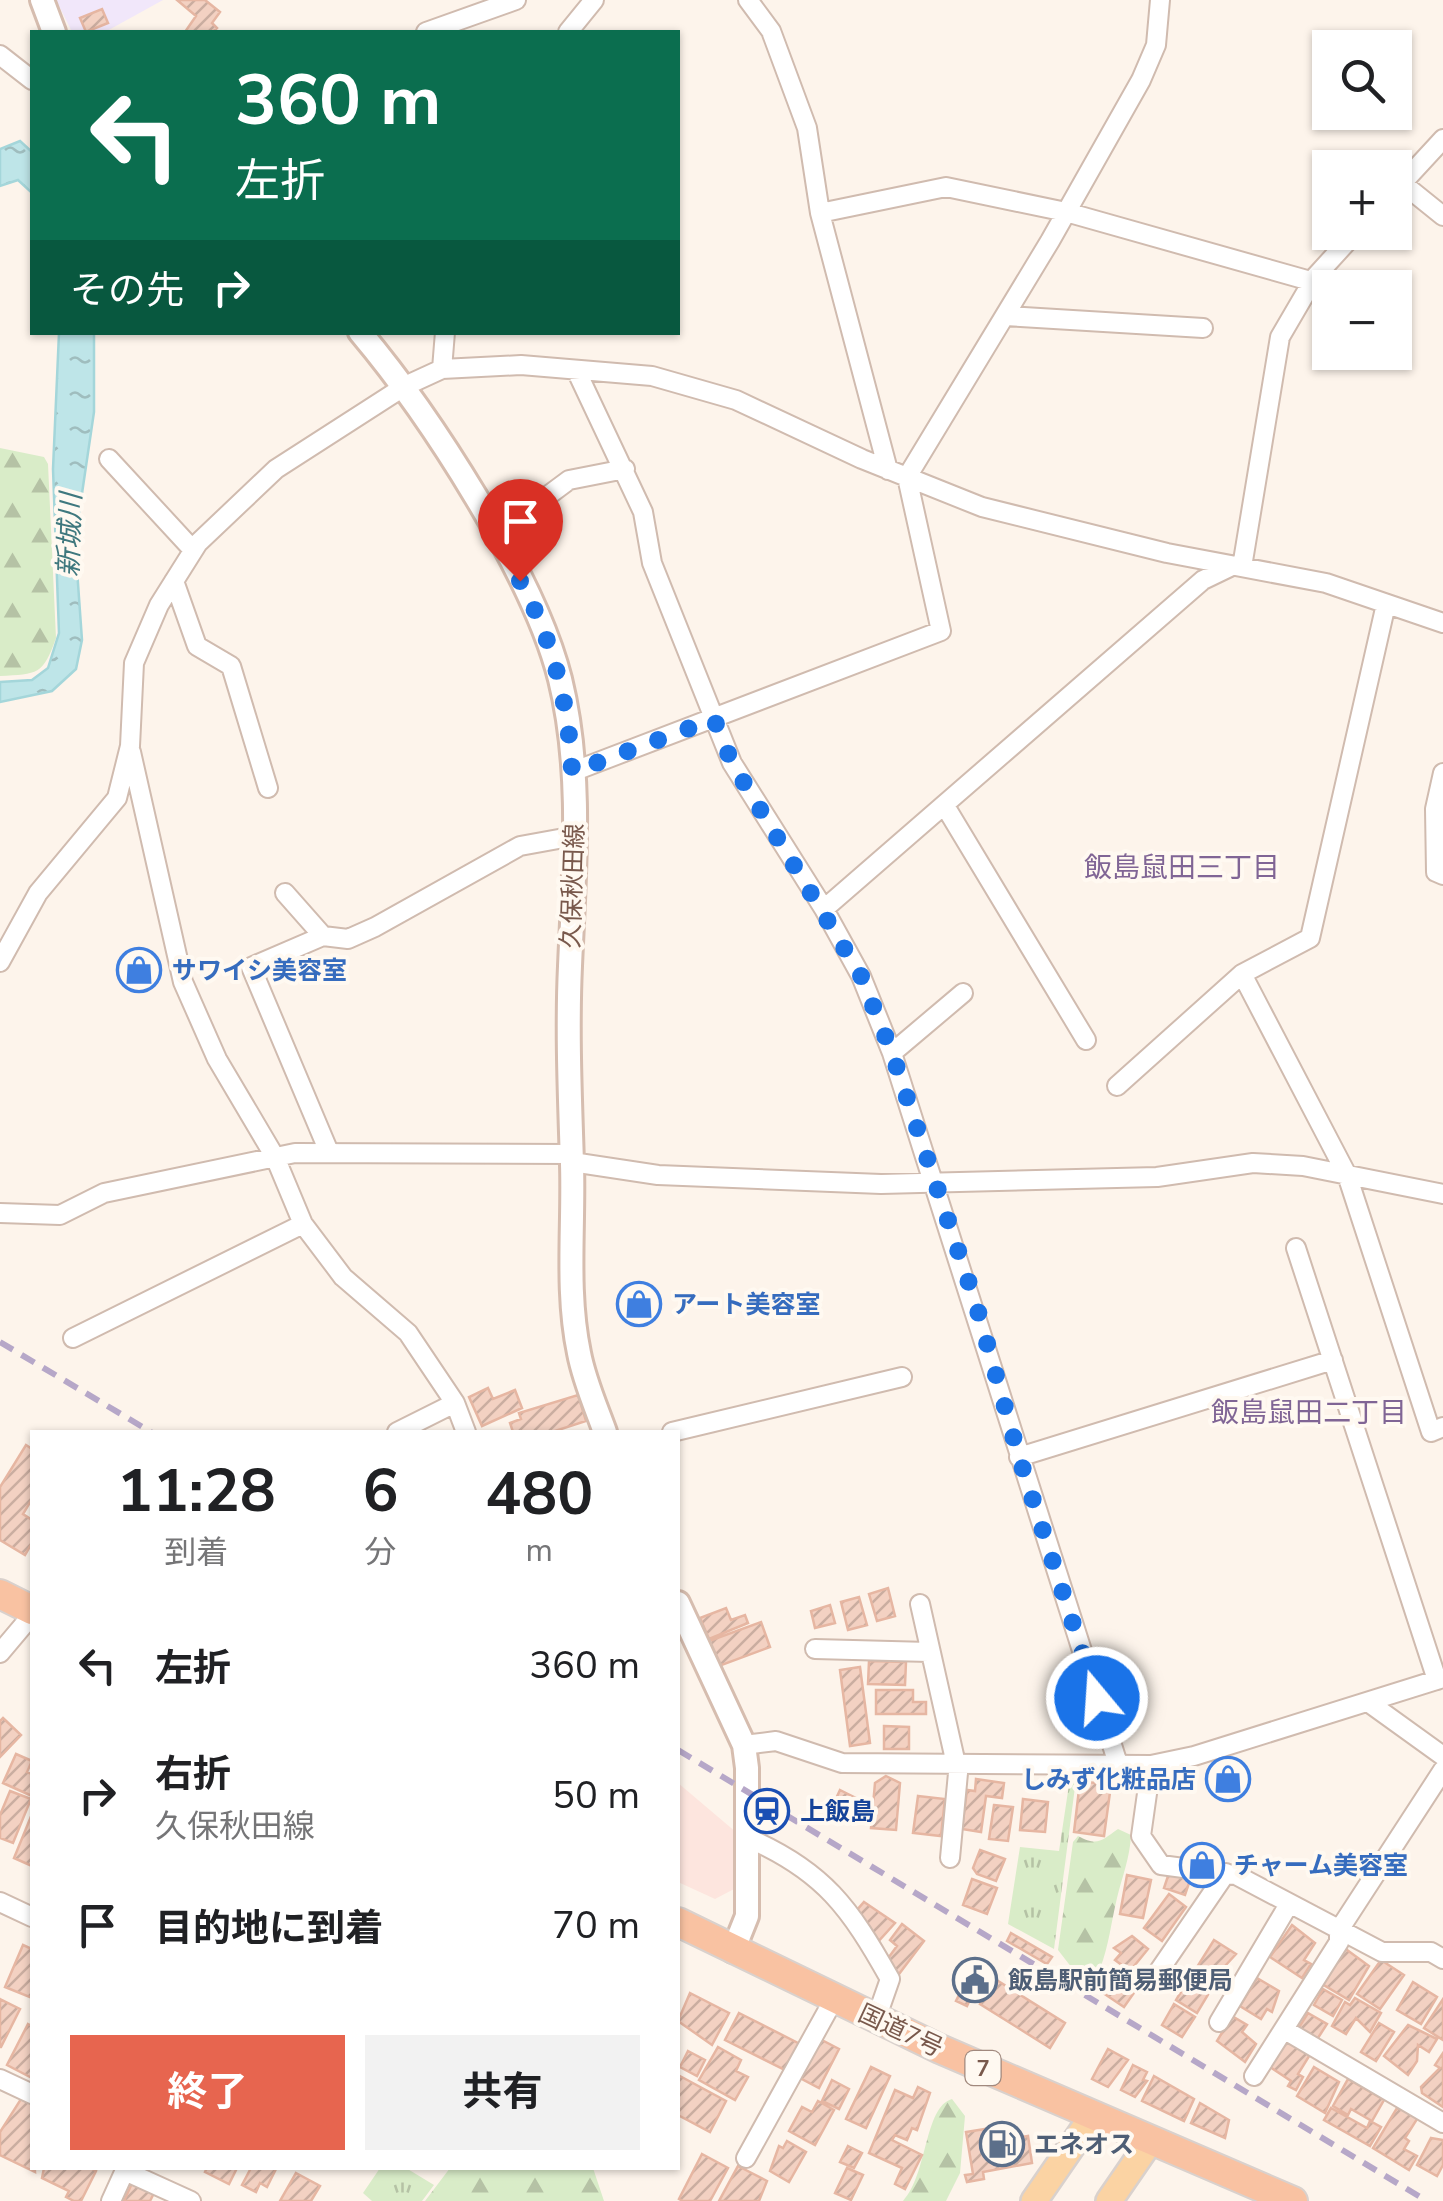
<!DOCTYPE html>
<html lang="ja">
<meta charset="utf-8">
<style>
:root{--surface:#fff;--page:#f2f2f2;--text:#202124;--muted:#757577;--accent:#e7654f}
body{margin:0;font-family:"Nunito Sans","Noto Sans JP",sans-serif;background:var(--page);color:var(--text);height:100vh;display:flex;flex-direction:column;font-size:38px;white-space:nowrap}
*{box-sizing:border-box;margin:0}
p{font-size:32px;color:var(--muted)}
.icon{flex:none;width:55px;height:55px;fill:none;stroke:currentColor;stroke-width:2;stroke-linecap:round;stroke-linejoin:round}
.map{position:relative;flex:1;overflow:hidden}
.sheet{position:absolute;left:30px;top:1430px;width:650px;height:740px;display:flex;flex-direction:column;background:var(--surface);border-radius:0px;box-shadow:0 2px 8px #0004}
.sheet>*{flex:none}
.guide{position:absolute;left:30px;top:30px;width:650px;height:305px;border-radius:0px;box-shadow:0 2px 8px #0004;background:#0b6e4f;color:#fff;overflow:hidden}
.tools{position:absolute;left:1312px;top:30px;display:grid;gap:20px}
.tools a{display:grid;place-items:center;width:100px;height:100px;border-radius:0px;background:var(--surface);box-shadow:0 2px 8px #0004;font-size:50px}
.pin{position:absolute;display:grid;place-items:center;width:85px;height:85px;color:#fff;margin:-102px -42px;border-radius:50% 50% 50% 0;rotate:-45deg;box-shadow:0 0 10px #0007}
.pin .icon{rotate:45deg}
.me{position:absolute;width:110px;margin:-55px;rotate:342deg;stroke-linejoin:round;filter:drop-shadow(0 0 8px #0008)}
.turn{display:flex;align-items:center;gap:35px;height:210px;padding:0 40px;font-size:45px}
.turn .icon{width:130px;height:130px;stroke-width:2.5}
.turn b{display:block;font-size:70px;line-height:85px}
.then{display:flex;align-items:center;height:95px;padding:0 40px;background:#0003;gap:20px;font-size:38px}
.eta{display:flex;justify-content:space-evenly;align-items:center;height:170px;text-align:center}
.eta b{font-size:60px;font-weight:700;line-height:70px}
.action{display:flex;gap:20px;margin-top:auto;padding:20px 40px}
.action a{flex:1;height:115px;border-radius:0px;background:var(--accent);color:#fff;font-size:40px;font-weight:700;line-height:115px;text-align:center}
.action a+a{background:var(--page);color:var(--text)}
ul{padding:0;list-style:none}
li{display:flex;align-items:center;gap:30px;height:130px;padding:0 40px}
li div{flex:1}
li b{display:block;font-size:38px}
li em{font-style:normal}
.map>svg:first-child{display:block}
.commercial{fill:#fde5de}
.education{fill:#f1e7fa}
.grass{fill:url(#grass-tufts)}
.forest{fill:url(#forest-firs)}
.water{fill:url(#water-ripples);stroke:#a4d6da;stroke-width:2.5}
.building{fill:url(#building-hatch);stroke:#e6b6a2;stroke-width:2.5}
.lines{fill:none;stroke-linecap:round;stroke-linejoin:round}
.minor-casing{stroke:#d0bbaf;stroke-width:22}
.secondary-casing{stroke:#d6bdaf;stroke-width:28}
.primary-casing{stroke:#d9d1cd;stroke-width:30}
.trunk-casing{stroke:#d9d1cd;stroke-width:32}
.minor{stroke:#fff;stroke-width:18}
.secondary{stroke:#fff;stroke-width:22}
.primary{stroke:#fbd3a3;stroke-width:25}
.trunk{stroke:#f9c2a2;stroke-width:28}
.rail{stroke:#b6a7c8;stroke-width:6;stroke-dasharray:15 10;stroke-linecap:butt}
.route{stroke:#1a73e8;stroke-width:18;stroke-dasharray:0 32.4}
.labels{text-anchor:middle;stroke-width:8;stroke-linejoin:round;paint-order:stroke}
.shield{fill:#fff9f1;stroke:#a1897e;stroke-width:2.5}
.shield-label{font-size:22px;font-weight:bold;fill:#79594c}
.street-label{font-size:25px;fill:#79594c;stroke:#fff9f1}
.shop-label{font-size:25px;font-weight:bold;fill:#366cbe;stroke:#fff9f1;text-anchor:start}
.transit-label{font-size:25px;font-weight:bold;fill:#164399;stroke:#fff9f1;text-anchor:start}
.service-label{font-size:25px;font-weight:bold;fill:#4e5e75;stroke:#fff9f1;text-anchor:start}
.water-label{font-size:28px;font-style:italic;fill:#3f787e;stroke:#fff9f1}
.neighbourhood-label{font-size:28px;fill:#806595;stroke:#fff9f1}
</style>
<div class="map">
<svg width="1443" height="2201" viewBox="0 0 1443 2201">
<defs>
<pattern id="grass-tufts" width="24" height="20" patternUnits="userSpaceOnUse" patternTransform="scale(2.5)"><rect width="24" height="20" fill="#d9ecc8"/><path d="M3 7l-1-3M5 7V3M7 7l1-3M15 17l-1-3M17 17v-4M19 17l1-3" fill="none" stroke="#b5c2a5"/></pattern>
<pattern id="forest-firs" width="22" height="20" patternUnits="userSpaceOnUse" patternTransform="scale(2.5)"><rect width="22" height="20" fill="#d9ecc8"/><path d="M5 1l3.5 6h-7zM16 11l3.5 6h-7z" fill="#b5c2a5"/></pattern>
<pattern id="water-ripples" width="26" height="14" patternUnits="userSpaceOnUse" patternTransform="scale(2.5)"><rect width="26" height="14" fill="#bee5e8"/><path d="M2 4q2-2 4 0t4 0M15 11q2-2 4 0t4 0" fill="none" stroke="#9fbdbe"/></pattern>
<pattern id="building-hatch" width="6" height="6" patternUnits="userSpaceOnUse" patternTransform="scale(2.5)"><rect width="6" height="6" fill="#f3d1c2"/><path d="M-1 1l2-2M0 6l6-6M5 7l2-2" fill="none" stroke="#caada0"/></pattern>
</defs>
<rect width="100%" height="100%" fill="#fdf4eb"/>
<path class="commercial" d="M678,1783L737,1833L734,1889L715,1899L678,1882Z"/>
<path class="education" d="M56,0H163L105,32H72Z"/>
<path class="grass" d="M1070,1778L1076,1779L1054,1949L1008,1924L1020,1847L1059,1851Z
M380,2168H406L434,2185L422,2201H372L363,2193Z"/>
<path class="forest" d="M0,448L44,457L48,464L56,638C43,675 38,674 0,676Z
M1118,1829L1131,1835C1130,1858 1122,1877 1117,1898C1111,1923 1109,1945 1100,1969L1079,1977L1058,1950L1073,1842L1078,1836C1098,1847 1102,1840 1118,1829Z
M952,2099L965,2116L960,2173L946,2201H903C928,2174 924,2107 952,2099Z
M450,2168H593L604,2201H425Z"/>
<path class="water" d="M20,141L32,152V193L18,180L0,186V149Z
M59,333H94V412L75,541L82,640L76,669L52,691L0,702V682L32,680L48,668L59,633L53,469Z"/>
<path class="building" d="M177,0H205L220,12L212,23L217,28L213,32H185L196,16Z
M102,9L108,23L86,32L80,18Z
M488,1388L493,1399L515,1390L522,1408L482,1426L469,1397Z
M578,1395L586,1421L552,1432H513L510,1423L521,1419L519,1413Z
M26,1445L32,1449V1499L23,1514L32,1520V1543L25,1555L0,1540V1487Z
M888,1588L895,1616L877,1621L869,1594Z
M859,1597L867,1625L848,1630L841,1602Z
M830,1605L835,1623L815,1628L811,1611Z
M726,1608L731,1620L745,1615L748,1623L709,1639L700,1618Z
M761,1622L770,1647L719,1666L709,1641Z
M869,1661L906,1662L905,1685L868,1684Z
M860,1667L870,1743L850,1746L840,1670Z
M876,1690H913V1702H926V1714H876Z
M3,1718L21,1735L0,1757V1721Z
M884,1726L909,1727V1749H884Z
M16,1754L32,1761L27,1772L32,1774V1796L3,1783Z
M886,1776L900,1783L896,1830L871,1828L875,1783Z
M976,1779L1004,1783L1002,1798L986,1796L981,1832L962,1829L967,1790L975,1791Z
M1080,1781L1111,1785L1104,1836L1074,1832Z
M840,1790L862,1801L851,1824L829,1814Z
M10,1791L31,1799L13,1843L0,1838V1815Z
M918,1796L945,1799L941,1836L913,1833Z
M1023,1799L1048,1802L1045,1832L1020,1830Z
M994,1805L1013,1807L1008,1841L989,1839Z
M32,1814V1866L14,1858Z
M980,1850L1005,1859L996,1881L977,1874L973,1868Z
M1169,1873L1190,1880L1185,1895L1164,1888Z
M1127,1875L1151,1880L1143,1918L1120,1914Z
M972,1879L997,1888L987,1914L963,1905Z
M1169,1894L1186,1907L1162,1941L1144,1928Z
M864,1902L895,1923L877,1943L857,1910Z
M902,1924L924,1941L899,1974L886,1961L897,1946L890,1940Z
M1292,1925L1315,1943L1304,1960L1311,1964L1302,1978L1270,1957Z
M1011,1933L1052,1957L1047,1964L1007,1941Z
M1132,1936L1148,1949L1130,1971L1115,1960L1121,1953L1114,1948Z
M1214,1940L1236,1954L1214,1978L1197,1967Z
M23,1945L32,1949V1998L5,1987Z
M1343,1947L1369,1966L1349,2000L1322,1984Z
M1381,1960L1404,1975L1380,2009L1357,1994Z
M974,1965L989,1973L982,1986L977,1984L967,2006L956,2001Z
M1116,1972L1138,1987L1124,2007L1103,1993Z
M1257,1978L1279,1991L1272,2012L1267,2009L1261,2019L1240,2006Z
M995,1979L1065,2023L1050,2048L980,2004Z
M1188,1980L1209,1993L1197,2013L1176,2000Z
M1413,1982L1437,1997L1421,2024L1397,2010Z
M1323,1989L1342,2000L1333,2016L1314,2005Z
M690,1993L729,2013L712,2045L678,2021Z
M1355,1998L1381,2013L1370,2032L1356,2018L1346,2034L1332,2026L1345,2002L1350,2005Z
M0,1999L20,2009L1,2047H0Z
M1443,1999V2040L1424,2028Z
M1174,2004L1195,2017L1182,2037L1162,2025Z
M739,2013L800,2044L787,2071L725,2040Z
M1308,2013L1327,2024L1316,2041L1298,2029Z
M1232,2016L1247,2025L1242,2032L1256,2044L1245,2062L1217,2041Z
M1379,2023L1394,2032L1376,2061L1361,2052Z
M28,2024L32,2026V2078L7,2065Z
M1408,2025L1437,2039L1429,2052L1418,2045L1417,2061L1408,2075L1384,2056Z
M818,2038L839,2049L819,2088L798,2077Z
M1286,2041L1311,2053L1298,2074L1303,2077L1296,2090L1288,2086L1291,2081L1270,2067Z
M718,2047L741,2060L736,2071L748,2077L735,2100L699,2080Z
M1108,2049L1128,2060L1108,2087L1092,2079Z
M688,2051L705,2060L697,2076L680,2067Z
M1443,2053V2107L1422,2093L1421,2087L1440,2068L1435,2065Z
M1133,2065L1147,2072L1143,2080L1147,2081L1135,2097L1121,2090Z
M871,2067L890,2076L866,2128L846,2119Z
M1314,2067L1339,2082L1325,2113L1297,2096Z
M678,2075L726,2101L710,2132L678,2115Z
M1154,2076L1194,2099L1184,2121L1142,2101Z
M1348,2079L1384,2100L1372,2121L1351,2109L1348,2115L1333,2106Z
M832,2080L849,2089L839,2109L822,2101Z
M918,2087L930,2093L917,2130L912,2128L907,2140L895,2135L892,2140L922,2155L905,2189L895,2184L902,2168L869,2153L895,2090L913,2098Z
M21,2099L32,2104L35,2172L0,2155V2132Z
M818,2101L834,2110L815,2145L789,2131L802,2107L812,2112Z
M1200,2103L1229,2120L1225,2138L1191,2123Z
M1331,2108L1367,2128L1370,2121L1381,2127L1370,2146L1324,2120Z
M1397,2108L1419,2116L1405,2138L1409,2141L1404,2149L1417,2156L1409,2170L1373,2148Z
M985,2129L987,2143L1028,2136L1032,2163L983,2172L984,2179L967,2182L965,2175L973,2174L966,2132Z
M1431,2138L1443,2140V2165L1437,2176L1417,2165Z
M787,2141L806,2152L789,2182L770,2171L779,2146L783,2148Z
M848,2146L862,2153L854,2168L840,2162Z
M702,2154L728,2168L710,2201H683L679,2199Z
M738,2166L767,2181L759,2201H719Z
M44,2168H90L96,2171L81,2201H74L66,2197L69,2191L42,2178Z
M207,2168H237L229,2184L205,2172Z
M251,2168L276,2169L267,2187L260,2183L256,2192L242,2185Z
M847,2168L863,2175L851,2200L835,2193Z
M296,2173L320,2186L311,2201H280Z
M133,2181L155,2191L150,2201H124Z"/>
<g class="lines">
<defs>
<path id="minor" d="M748,0L771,31L807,128L820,213L888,470
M426,32L516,0
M568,32L594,0
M0,55L32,80
M1402,183L1443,216
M1395,191L1443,139
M820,213L946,187L1066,212L1314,282
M1006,316L1203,328
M442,369L445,332
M576,370L643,512L652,563L732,763L824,909L861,976L892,1053L1119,1767
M109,459L193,550
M486,519L538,503L569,480L625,469
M1242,567L1280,337L1315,277L1356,232
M174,581L197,646L231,666L268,788
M131,752L183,982L217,1059L275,1157L303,1224L343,1277L408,1333L455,1403L397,1432
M572,772L941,631L907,477L1050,241L1141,80L1156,45L1160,0
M1443,773L1435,809L1436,872L1443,875
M945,806L1086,1040
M285,893L323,936
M824,909L1203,580L1232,566
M0,962L38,893L117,798L130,746L134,663L159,605L198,543L276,469L405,386L442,369L521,365L652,376L736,400L862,459L982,507L1167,553L1326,583L1443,623
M1242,974L1347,1175L1431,1432L1443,1427
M892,1053L963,993
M1117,1086L1242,974L1310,938L1386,604
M329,1152L251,967L323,936L348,939L375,927L520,846L575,836
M572,1162L658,1175L881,1184L1157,1177L1253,1163L1303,1166L1443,1194
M0,1213L60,1215L104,1193L295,1153L571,1154
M1296,1248L1437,1680
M73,1338L303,1224
M455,1403L466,1432
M672,1432L902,1377
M1019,1457L1333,1360
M920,1604L958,1773L950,1858
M815,1649L929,1652
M0,1653L32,1615
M1368,1702L1443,1756
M744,1745L776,1741L842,1763L1151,1765L1194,1756L1443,1678
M1151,1765L1141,1836L1161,1865L1236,1875L1382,1952H1431L1443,1959
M748,1838C824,1871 850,1908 890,1979L876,2019
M0,1902L32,1917
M1154,1978L1226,1873
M1219,2022L1289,1904
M1285,2030L1443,2123
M1254,2076L1339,1942V1930L1443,1770
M0,2079L32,2094
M746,2158L834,1999
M125,2171L191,2201
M111,2201L126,2168"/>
<path id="secondary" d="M42,0L54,32
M360,332C429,414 534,575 560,679C583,772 574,871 570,966C567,1032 570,1098 572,1164C574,1227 566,1291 579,1353C584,1380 596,1407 605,1432
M678,1603L744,1745L747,1768V1916L733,1951"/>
<path id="primary" d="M1034,2201L1092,2117
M1109,2201L1151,2140"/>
<path id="trunk" d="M0,1594L32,1610
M678,1922L940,2049L1293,2201"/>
</defs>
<use href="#minor" class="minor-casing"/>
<use href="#secondary" class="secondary-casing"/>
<use href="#primary" class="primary-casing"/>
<use href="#trunk" class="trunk-casing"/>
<use href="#minor" class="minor"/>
<use href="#secondary" class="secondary"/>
<use href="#primary" class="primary"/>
<use href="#trunk" class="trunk"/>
<path class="rail" d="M0,1342L151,1432
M678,1750L1427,2201"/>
</g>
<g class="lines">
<path class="route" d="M520,581C553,640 569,705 572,772L714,719L732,763L861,976L892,1053L976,1304L1019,1457L1097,1698"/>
</g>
<defs>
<symbol id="shop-ring" viewBox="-11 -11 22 22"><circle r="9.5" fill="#fff9f1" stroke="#3f7fe0" stroke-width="1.5"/><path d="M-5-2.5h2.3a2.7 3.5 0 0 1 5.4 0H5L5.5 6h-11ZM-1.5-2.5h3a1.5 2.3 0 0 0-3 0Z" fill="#3f7fe0"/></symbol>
<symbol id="station-ring" viewBox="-11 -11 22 22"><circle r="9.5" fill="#fff9f1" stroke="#1a4fb4" stroke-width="1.5"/><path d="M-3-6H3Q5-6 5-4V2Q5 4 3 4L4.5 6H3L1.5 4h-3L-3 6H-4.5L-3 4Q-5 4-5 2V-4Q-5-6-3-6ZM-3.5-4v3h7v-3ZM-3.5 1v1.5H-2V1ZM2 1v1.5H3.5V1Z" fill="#1a4fb4"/></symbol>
<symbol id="civic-ring" viewBox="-11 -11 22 22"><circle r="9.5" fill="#fff9f1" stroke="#5c6f8a" stroke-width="1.5"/><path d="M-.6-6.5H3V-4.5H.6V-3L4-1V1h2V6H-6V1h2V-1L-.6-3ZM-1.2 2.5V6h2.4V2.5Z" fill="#5c6f8a"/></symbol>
<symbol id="fuel-ring" viewBox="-11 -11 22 22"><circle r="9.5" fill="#fff9f1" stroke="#5c6f8a" stroke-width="1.5"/><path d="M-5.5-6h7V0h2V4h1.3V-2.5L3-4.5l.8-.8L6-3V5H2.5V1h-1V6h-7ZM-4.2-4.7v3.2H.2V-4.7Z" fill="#5c6f8a"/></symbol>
</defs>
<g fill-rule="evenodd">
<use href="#shop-ring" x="114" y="945" width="50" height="50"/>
<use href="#shop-ring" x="614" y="1279" width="50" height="50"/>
<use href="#shop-ring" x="1203" y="1754" width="50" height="50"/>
<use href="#station-ring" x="742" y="1786" width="50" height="50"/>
<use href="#shop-ring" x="1177" y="1840" width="50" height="50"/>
<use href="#civic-ring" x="950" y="1955" width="50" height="50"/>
<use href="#fuel-ring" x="977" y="2119" width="50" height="50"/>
</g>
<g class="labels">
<rect class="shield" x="965.5" y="2051" width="35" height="34" rx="8"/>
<g class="shield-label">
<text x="983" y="2076">7</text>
</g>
<g class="street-label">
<text transform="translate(572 886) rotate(-88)" y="9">久保秋田線</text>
<text transform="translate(901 2030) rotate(25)" y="9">国道7号</text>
</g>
<g class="shop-label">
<text x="172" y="979">サワイシ美容室</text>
<text x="672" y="1313">アート美容室</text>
<text x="1196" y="1788" text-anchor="end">しみず化粧品店</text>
<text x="1234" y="1874">チャーム美容室</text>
</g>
<g class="transit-label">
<text x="800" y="1820">上飯島</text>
</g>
<g class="service-label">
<text x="1008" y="1989">飯島駅前簡易郵便局</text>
<text x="1034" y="2153">エネオス</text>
</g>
<g class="water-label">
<text transform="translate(69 535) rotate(-88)" y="10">新城川</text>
</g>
<g class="neighbourhood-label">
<text x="1182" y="877">飯島鼠田三丁目</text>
<text x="1309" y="1422">飯島鼠田二丁目</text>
</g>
</g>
</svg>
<div class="tools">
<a><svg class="icon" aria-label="search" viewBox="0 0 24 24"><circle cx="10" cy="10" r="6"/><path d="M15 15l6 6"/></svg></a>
<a>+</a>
<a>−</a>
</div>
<div class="pin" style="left:520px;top:581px;background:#d93025"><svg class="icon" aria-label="arrive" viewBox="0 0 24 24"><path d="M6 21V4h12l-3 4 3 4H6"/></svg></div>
<svg class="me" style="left:1097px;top:1698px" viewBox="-20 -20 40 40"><circle r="17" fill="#1a73e8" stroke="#fff" stroke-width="3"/><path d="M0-11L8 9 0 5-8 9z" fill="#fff"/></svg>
<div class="guide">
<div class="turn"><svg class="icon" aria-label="left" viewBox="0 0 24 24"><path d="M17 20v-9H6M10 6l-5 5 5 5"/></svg><div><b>360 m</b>左折</div></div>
<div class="then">その先<svg class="icon" aria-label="right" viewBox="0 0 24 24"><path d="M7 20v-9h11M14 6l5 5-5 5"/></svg></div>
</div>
<section class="sheet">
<div class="eta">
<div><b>11:28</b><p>到着</p></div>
<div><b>6</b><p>分</p></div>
<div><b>480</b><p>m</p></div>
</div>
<ul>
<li><svg class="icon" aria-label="left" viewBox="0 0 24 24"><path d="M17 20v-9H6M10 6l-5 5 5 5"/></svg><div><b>左折</b></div><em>360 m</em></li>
<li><svg class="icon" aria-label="right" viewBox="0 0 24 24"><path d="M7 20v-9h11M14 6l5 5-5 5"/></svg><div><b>右折</b><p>久保秋田線</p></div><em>50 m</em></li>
<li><svg class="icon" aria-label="arrive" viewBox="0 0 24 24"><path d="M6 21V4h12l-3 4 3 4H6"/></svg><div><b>目的地に到着</b></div><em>70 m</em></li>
</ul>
<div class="action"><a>終了</a><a>共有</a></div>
</section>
</div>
